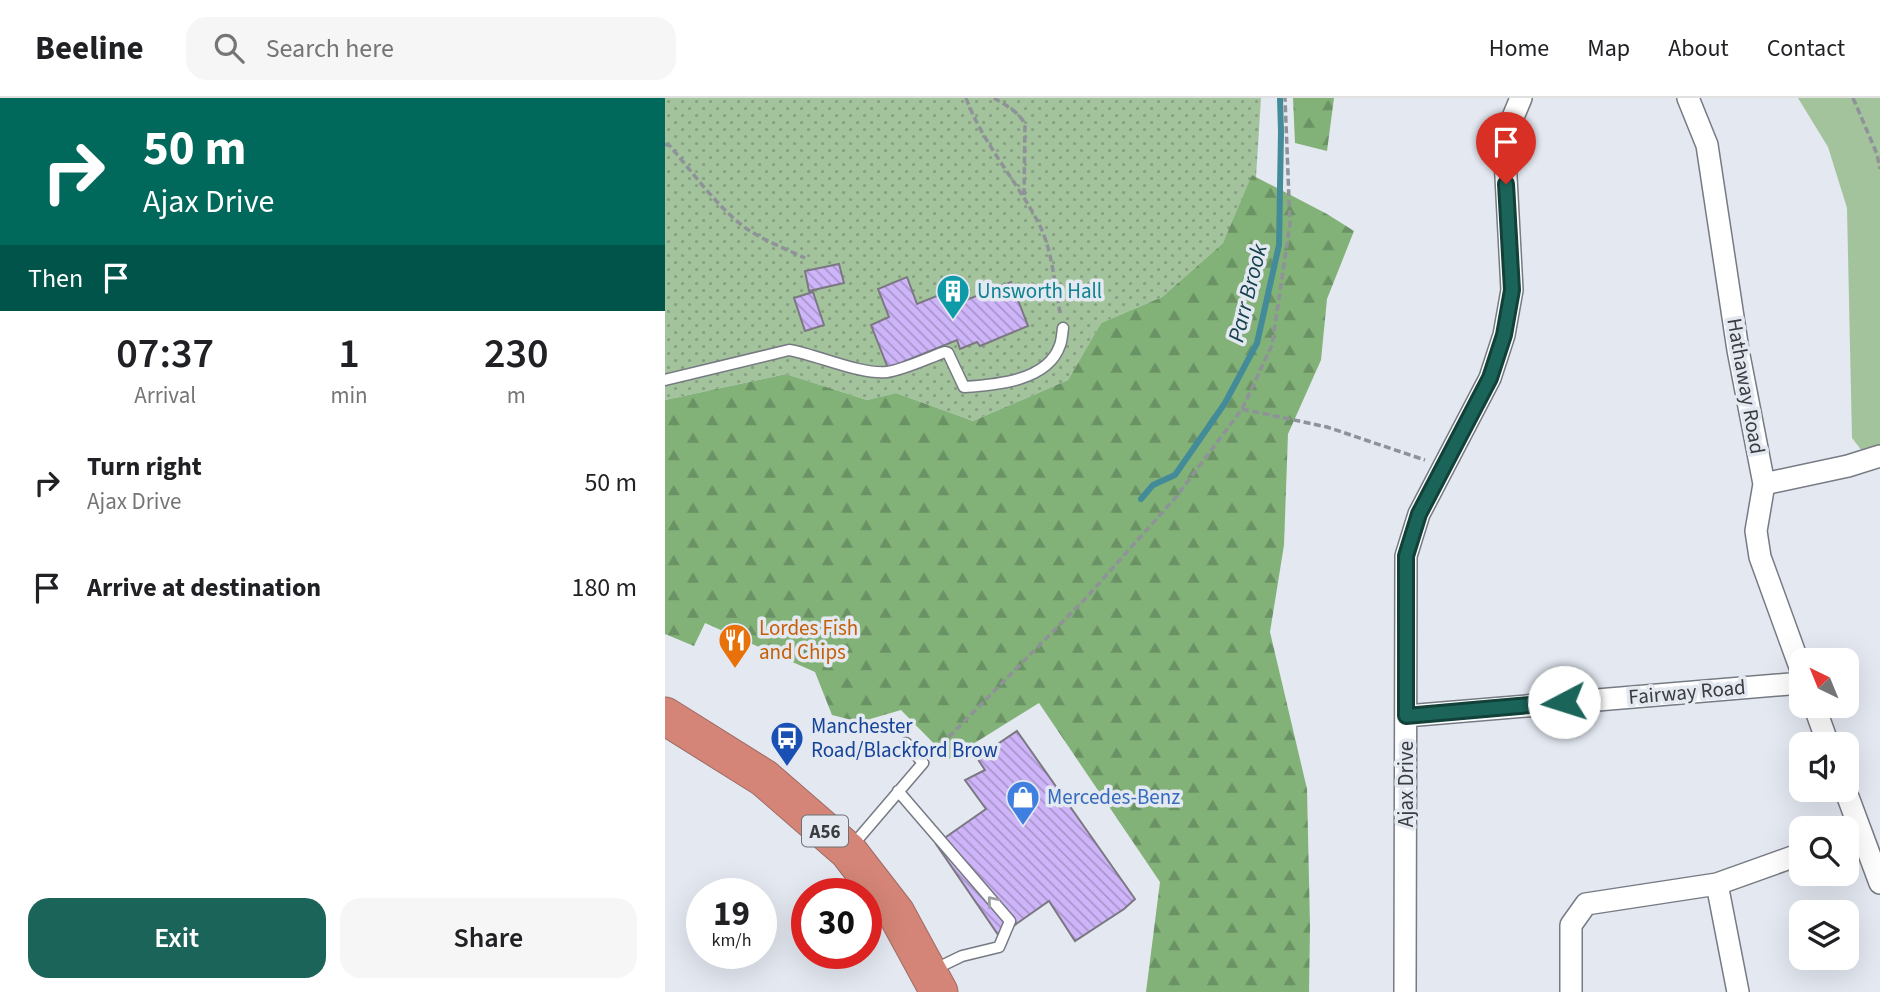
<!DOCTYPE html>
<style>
:root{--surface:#fff;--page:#f6f6f6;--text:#202124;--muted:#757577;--line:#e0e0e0;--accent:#1b6459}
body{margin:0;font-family:"Source Sans 3",sans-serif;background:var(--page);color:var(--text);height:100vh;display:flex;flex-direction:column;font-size:26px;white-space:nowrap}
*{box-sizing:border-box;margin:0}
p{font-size:23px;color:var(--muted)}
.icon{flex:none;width:38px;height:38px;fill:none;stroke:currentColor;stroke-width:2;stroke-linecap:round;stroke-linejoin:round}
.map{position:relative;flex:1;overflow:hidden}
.side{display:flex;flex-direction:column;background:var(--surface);width:665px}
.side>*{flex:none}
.top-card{background:#00695c;color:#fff;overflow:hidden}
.needle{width:46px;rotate:317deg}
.controls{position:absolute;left:1124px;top:550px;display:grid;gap:14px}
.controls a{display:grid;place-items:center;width:70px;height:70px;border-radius:14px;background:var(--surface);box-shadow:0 7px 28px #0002;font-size:35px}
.speed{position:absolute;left:21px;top:780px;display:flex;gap:14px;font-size:35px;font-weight:700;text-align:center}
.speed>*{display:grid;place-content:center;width:91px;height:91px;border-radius:50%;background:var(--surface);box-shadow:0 7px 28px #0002;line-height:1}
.speed small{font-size:18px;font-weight:400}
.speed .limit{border:10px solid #d22;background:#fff;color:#111}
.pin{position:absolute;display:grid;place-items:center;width:60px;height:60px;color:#fff;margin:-72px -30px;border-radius:50% 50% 50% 0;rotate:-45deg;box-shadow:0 0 7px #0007}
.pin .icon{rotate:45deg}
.me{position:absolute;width:77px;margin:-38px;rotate:265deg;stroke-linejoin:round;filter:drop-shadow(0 0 5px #0008)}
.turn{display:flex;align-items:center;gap:24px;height:147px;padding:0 28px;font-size:32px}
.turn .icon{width:91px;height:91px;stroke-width:2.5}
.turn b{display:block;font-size:49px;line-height:60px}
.then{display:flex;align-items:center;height:66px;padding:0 28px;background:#0003;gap:14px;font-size:26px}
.eta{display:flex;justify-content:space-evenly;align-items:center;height:119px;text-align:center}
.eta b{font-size:42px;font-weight:600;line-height:49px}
.primary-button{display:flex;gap:14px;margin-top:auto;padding:14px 28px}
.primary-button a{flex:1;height:80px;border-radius:21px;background:var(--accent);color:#fff;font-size:28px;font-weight:600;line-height:80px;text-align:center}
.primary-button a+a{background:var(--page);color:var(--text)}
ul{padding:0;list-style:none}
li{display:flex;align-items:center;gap:21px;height:105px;padding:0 28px}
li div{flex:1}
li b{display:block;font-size:26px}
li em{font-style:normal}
header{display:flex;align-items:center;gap:42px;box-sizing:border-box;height:98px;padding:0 35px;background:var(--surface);border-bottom:2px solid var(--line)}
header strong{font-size:33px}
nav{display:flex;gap:38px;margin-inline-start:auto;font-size:24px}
.search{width:490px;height:63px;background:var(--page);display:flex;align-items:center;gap:18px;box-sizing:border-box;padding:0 24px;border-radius:21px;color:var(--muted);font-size:26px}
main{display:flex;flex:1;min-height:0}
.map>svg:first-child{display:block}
.grass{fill:url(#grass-dots)}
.forest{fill:url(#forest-firs)}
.park{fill:#a3c39c}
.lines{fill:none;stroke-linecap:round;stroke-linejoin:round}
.stream{stroke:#438b99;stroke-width:6}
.building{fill:url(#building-back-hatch);stroke:#7b7881;stroke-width:2}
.lane-casing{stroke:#767a83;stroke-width:13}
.street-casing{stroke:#767a83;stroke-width:24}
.highway-casing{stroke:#9e6b64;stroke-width:39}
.path{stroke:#8f9299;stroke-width:3.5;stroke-dasharray:7 3.5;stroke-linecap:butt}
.lane{stroke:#fff;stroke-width:10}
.street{stroke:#fff;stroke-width:21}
.highway{stroke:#d48577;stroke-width:37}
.oneway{stroke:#9c9ea0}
.route-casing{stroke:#12413a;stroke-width:18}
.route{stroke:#1b6459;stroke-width:12}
.labels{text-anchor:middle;stroke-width:7;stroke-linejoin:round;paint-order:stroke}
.shield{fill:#e3e8f1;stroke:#6d7075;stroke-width:2}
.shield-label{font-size:19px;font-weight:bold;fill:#3a3c40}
.culture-label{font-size:21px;fill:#0d838f;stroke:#e3e8f1;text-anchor:start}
.street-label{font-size:21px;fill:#3a3c40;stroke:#e3e8f1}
.food-label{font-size:21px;fill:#c56008;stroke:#e3e8f1;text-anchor:start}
.transit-label{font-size:21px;fill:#164399;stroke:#e3e8f1;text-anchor:start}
.shop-label{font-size:21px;fill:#366cbe;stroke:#e3e8f1;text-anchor:start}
.water-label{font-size:23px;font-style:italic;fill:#15434b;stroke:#e3e8f1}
</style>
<header>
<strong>Beeline</strong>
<div class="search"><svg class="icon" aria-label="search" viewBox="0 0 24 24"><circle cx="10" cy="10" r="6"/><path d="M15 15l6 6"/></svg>Search here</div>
<nav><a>Home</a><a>Map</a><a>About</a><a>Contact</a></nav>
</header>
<main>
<section class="side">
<div class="top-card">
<div class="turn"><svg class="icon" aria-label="right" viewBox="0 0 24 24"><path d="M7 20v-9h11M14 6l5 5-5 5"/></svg><div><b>50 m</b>Ajax Drive</div></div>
<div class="then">Then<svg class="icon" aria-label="arrive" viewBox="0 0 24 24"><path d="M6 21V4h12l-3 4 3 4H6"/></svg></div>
</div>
<div class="eta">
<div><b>07:37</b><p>Arrival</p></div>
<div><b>1</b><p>min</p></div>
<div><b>230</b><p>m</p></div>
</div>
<ul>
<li><svg class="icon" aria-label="right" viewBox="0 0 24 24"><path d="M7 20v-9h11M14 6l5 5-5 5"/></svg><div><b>Turn right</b><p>Ajax Drive</p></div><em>50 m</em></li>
<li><svg class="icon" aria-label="arrive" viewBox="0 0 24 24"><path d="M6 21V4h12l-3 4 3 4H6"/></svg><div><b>Arrive at destination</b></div><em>180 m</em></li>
</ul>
<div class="primary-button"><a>Exit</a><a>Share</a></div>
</section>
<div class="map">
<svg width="1215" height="894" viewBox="0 0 1215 894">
<defs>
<pattern id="grass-dots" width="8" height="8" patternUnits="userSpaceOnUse" patternTransform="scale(1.75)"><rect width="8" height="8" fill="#a3c39c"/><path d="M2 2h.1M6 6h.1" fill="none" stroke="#86a081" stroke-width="1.8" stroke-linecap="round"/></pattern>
<pattern id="forest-firs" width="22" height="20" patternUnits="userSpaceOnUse" patternTransform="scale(1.75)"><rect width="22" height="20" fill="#82b278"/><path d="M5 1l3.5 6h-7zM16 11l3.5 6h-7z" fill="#6b9264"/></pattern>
<pattern id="building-back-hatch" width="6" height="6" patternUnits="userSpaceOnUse" patternTransform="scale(1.75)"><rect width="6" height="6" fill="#ceb5f9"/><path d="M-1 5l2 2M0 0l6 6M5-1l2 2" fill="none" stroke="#a894cb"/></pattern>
</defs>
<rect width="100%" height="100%" fill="#e3e8f1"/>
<path class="grass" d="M0,0H596L591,79L558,145L497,199L436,225L403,282L308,323L231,295L202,302L121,276L0,302Z"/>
<path class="forest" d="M628,0H669L662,53L630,45Z
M587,77L662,116L689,133L662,201L656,262L623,336L619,447L605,534L642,691L645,828L644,894H481L495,784L374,605L284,661L236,612L195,624L167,617L150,574L40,525L29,548L0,536V302L121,276L202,302L231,295L308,323L403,282L436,225L497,199L558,145Z"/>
<path class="park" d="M1133,0H1215V351L1201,358L1187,340L1182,110L1163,49Z"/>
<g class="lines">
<path class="stream" d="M476,401L488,387L510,377L560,305L592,245L614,147L616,34L615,0"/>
</g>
<path class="building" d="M174,166L179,185L144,193L140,173Z
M242,179L252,206L294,189L299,203L346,184L363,228L315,248L312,244L295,251L292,242L223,270L206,227L224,219L213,191Z
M148,194L159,227L140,233L129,200Z
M352,633L470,801L459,811L410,843L384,803L334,838L271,746L321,711L300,682L320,672L312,660Z"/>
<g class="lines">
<defs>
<path id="lane" d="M0,282L124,252C153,257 196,277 222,274C238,272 263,260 280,254L283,255L299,289C331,287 383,283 395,247C397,242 397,236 398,230
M233,693L345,823L334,849L297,858L268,872
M187,748L258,665L241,645"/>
<path id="street" d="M1023,0L1042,47L1073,252L1099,386L1091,433L1095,459L1136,572
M1099,386L1183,368L1215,358
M1149,607L1163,646
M741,618L1136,585
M1180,691L1215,785
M1052,786L1073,894
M740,894L741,458L754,416L825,280L839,237L847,192L840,60L843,31L856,0
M906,894V827L921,806L1052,786L1136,756"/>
<path id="highway" d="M0,618L99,680L183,753L231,815L274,894"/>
</defs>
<use href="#lane" class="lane-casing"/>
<use href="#street" class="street-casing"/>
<use href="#highway" class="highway-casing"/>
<path class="path" d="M301,0C318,46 352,83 374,126C387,151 390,187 395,215
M329,0C340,7 355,14 360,27L359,98
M1188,0L1212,56L1215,71
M0,46L5,48C28,75 54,111 82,131C100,143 121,151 140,160
M577,311L662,329L760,362
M269,654L420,501L511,399L577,311L607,247L625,126L620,0"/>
<use href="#lane" class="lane"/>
<use href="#street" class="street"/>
<use href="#highway" class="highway"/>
</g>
<defs><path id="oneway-chevron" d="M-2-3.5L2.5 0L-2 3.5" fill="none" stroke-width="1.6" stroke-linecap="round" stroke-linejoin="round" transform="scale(1.75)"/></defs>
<use class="oneway" href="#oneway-chevron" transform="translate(327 803) rotate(-130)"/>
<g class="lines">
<defs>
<path id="route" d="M841,86L847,192L839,237L825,280L754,416L741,458V618L899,604"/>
</defs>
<use href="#route" class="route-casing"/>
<use href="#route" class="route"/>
</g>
<defs>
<symbol id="building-pin" viewBox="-11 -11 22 30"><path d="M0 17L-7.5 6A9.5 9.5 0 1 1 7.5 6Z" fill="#0f9aa8" stroke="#e3e8f1"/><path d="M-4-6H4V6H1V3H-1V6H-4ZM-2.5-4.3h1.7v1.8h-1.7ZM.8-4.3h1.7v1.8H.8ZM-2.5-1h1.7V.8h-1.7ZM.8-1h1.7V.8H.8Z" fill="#fff"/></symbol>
<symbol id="restaurant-pin" viewBox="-11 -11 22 30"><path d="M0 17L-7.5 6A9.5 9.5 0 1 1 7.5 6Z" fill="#e8710a" stroke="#e3e8f1"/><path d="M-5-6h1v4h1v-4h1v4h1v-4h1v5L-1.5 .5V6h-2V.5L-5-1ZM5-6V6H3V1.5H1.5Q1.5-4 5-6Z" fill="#fff"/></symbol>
<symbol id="bus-pin" viewBox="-11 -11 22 30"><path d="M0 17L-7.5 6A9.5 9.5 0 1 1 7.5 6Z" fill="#1a4fb4" stroke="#e3e8f1"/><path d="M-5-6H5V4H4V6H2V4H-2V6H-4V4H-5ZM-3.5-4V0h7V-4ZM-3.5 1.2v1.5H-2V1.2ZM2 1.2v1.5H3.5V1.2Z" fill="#fff"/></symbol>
<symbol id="shop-pin" viewBox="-11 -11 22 30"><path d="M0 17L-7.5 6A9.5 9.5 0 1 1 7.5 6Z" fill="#3f7fe0" stroke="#e3e8f1"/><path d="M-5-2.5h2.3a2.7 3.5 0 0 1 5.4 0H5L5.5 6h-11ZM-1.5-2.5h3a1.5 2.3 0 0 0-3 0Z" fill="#fff"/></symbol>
</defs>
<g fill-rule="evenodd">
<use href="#building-pin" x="269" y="174" width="38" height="52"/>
<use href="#restaurant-pin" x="51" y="523" width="38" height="52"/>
<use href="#bus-pin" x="103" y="621" width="38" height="52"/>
<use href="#shop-pin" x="339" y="680" width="38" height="52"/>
</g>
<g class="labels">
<rect class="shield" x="137" y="717.5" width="46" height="31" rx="5"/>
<g class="shield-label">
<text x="160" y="740">A56</text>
</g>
<g class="culture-label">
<text x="312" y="200">Unsworth Hall</text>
</g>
<g class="street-label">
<text transform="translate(1081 288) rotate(80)" y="7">Hathaway Road</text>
<text transform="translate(1022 594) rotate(-5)" y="7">Fairway Road</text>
<text transform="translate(741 686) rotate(-90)" y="7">Ajax Drive</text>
</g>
<g class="food-label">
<text x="94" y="537">Lordes Fish<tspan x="94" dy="24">and Chips</tspan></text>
</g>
<g class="transit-label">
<text x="146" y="635">Manchester<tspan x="146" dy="24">Road/Blackford Brow</tspan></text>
</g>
<g class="shop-label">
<text x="382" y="706">Mercedes-Benz</text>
</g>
<g class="water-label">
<text transform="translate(582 195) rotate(-76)" y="8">Parr Brook</text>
</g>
</g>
</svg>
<div class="controls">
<a><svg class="needle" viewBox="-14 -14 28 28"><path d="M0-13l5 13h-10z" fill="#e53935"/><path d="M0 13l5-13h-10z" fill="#757577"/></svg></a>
<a><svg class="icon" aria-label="sound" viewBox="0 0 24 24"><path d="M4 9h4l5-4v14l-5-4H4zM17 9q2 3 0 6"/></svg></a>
<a><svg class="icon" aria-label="search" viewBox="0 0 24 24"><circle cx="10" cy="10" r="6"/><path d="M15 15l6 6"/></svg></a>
<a><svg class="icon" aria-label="layers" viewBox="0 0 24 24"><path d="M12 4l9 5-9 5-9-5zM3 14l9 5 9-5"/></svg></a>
</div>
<div class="speed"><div>19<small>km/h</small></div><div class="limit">30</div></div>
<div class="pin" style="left:841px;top:86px;background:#d93025"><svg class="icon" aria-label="arrive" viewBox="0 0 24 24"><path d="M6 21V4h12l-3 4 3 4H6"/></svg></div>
<svg class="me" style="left:899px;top:604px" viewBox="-20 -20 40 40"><circle r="19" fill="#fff"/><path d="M0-13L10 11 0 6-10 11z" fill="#1b6459"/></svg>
</div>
</main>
